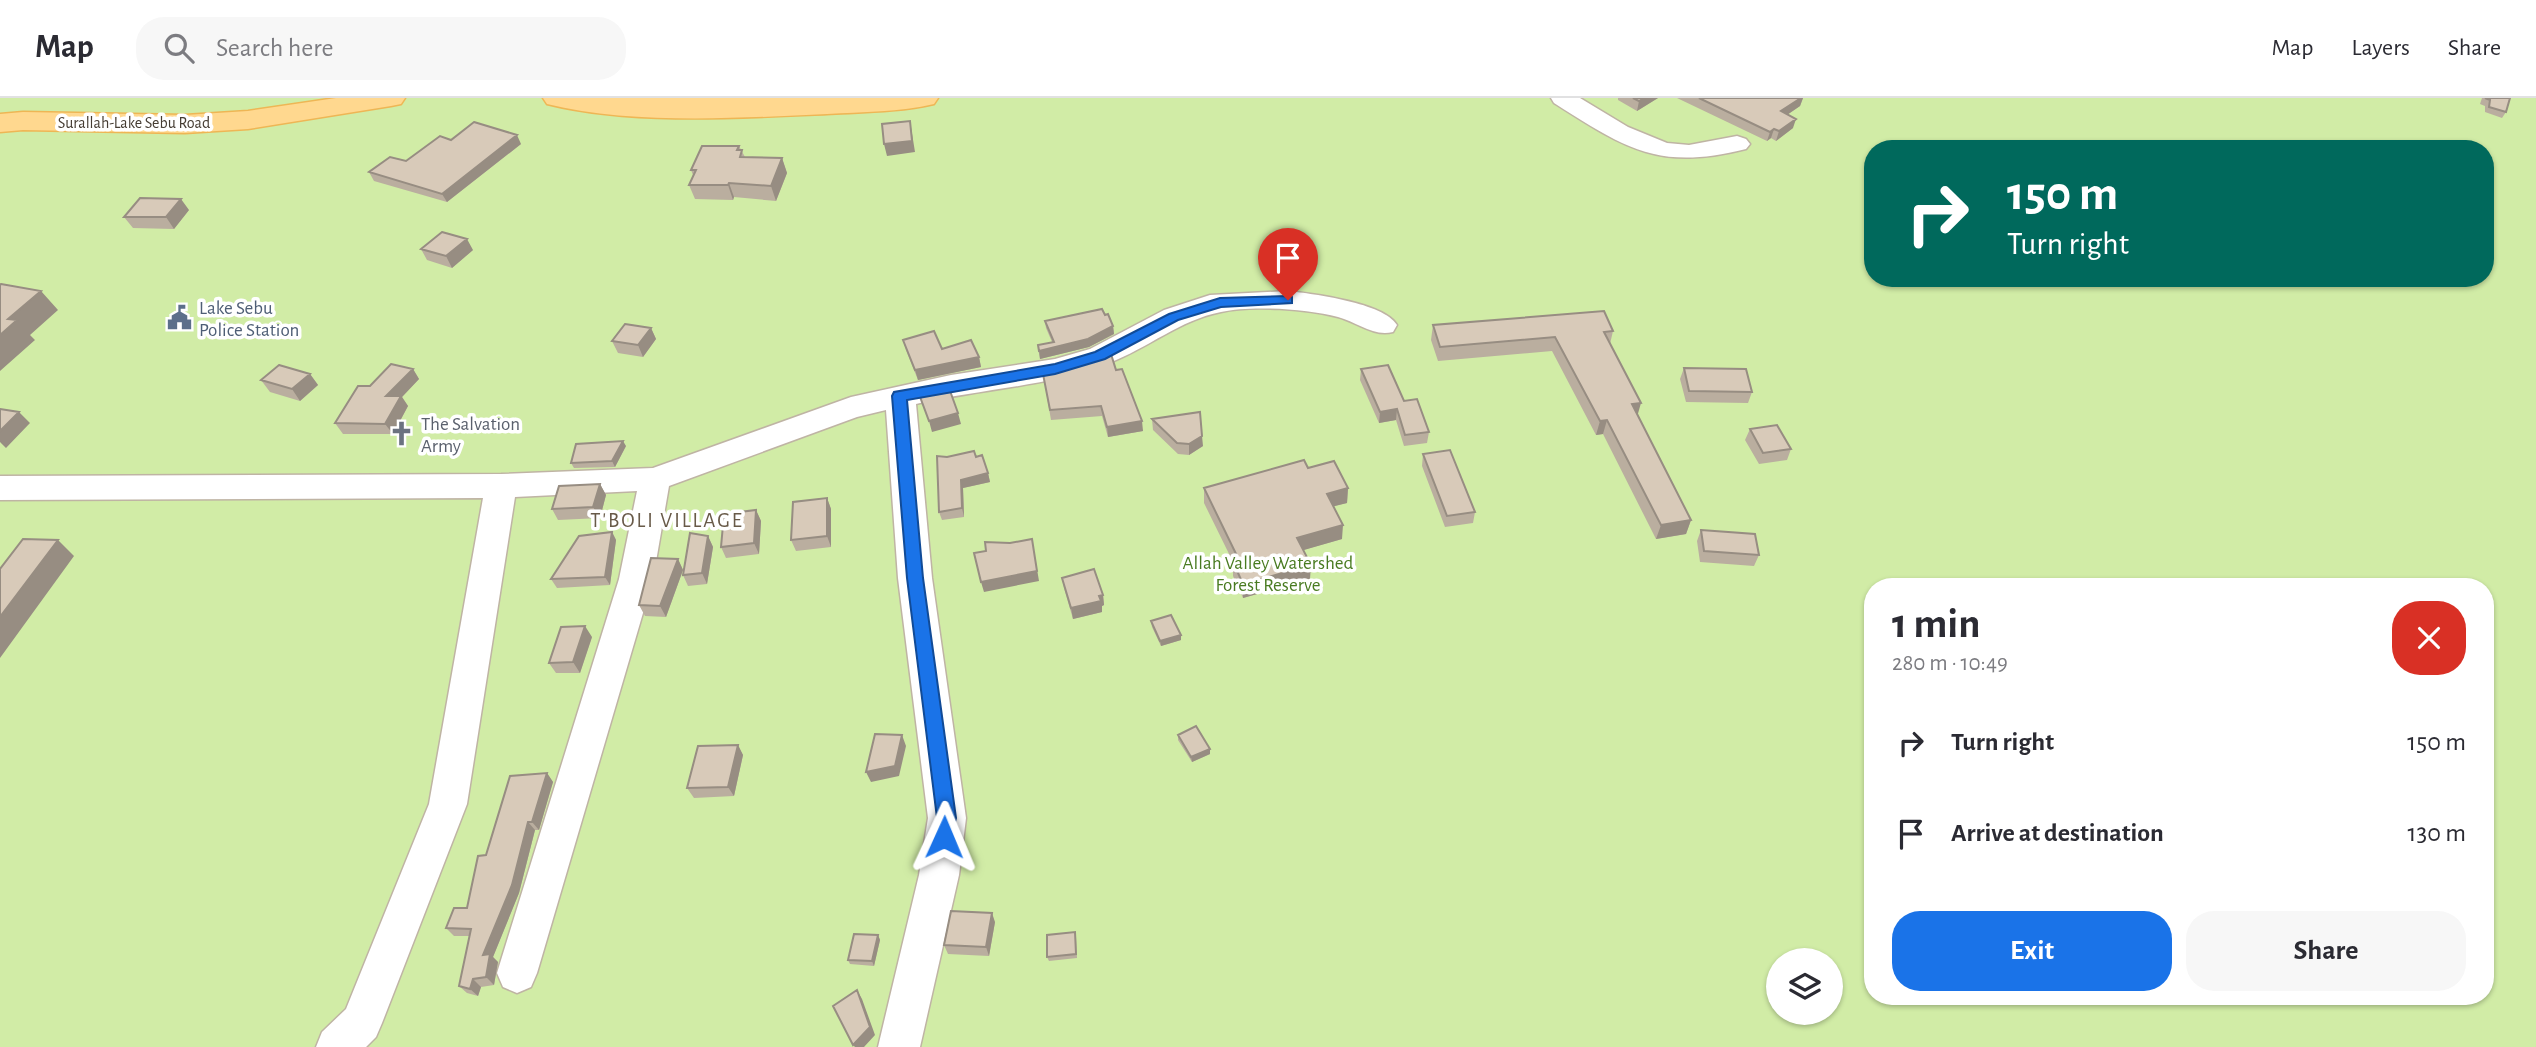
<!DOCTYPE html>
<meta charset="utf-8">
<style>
:root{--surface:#fff;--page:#f7f7f7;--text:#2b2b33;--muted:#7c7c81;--line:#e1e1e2;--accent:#1a73e8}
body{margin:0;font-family:"Alegreya Sans",sans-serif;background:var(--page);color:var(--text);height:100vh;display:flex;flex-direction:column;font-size:26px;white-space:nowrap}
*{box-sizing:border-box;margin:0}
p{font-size:23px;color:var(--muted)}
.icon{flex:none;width:38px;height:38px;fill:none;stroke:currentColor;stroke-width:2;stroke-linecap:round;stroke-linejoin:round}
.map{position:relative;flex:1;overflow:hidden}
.panel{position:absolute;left:1864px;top:480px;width:630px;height:427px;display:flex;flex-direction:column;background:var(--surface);border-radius:28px;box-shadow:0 2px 5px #0004}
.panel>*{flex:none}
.hud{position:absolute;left:1864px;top:42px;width:630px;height:147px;border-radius:28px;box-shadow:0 2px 5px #0004;background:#00695c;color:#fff;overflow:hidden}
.fabs{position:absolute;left:1766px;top:850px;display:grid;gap:14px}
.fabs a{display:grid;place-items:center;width:77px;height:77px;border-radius:50%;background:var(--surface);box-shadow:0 2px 5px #0004;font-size:35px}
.pin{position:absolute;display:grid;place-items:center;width:60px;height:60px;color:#fff;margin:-72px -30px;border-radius:50% 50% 50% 0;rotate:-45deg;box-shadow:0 0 7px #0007}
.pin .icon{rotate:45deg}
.me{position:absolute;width:77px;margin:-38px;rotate:1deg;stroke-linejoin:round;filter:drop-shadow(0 0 5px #0008)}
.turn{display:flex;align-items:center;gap:24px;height:147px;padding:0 28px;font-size:32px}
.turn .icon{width:91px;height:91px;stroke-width:2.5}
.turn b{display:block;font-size:49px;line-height:60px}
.round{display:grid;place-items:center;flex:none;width:74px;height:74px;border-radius:28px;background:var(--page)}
.summary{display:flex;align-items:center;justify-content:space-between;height:119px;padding:0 28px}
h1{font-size:42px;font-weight:700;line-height:52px}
.primary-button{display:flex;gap:14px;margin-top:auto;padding:14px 28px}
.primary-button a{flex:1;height:80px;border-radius:28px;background:var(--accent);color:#fff;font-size:28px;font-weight:700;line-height:80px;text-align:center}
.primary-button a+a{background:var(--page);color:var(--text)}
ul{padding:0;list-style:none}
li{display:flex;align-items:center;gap:21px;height:91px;padding:0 28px}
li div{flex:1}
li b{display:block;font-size:26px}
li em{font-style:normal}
header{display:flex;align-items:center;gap:42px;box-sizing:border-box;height:98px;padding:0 35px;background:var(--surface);border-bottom:2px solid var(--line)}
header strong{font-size:33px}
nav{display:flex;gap:38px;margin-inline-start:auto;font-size:24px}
.search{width:490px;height:63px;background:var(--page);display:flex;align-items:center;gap:18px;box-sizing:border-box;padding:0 24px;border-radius:28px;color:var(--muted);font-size:26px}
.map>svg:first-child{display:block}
.green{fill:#d1eca6;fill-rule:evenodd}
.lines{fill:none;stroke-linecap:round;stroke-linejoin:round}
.minor-casing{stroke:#bfb4a4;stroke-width:3}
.major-casing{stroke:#eeb655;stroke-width:3}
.minor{fill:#fff;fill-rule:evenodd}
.major{fill:#ffd88f;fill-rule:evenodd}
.wall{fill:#baae9f}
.shaded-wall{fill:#978d82}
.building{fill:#d8cab9;stroke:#978d82;stroke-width:2}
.route{fill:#1a73e8;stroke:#114b97;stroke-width:2}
.labels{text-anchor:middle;stroke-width:7;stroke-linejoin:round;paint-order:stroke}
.far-street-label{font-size:16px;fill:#453c32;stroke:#fff}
.service-label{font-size:19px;fill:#4e5e75;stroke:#fff;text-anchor:start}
.worship-label{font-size:19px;fill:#5b616d;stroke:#fff;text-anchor:start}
.park-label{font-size:19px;fill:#497b21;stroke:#fff}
.neighbourhood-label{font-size:21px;letter-spacing:2px;fill:#685a48;stroke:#fff}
</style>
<header>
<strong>Map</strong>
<div class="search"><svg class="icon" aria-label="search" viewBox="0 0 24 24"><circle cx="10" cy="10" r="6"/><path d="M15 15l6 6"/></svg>Search here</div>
<nav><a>Map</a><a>Layers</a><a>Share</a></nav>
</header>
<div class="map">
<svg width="2536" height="949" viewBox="0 0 2536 949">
<rect width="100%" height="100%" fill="#f3ede2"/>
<path class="green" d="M0,0H2536V949H0ZM1872,51H2485V180H1872ZM1872,488H2485V898H1872ZM1778,863H1830V915H1778Z"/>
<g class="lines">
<defs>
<path id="minor" d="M1551,0H1580L1628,29L1667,45L1689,47L1737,38L1746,41L1750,46L1746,51C1659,73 1626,51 1554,5Z
M1288,193C1314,196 1384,205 1397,227L1393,234C1373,239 1357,224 1338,219C1307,211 1252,207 1221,214C1180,222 1148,250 1109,265C1048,289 979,291 916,306L932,480L966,720L959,777L920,949H878L919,777L928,720L898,480L886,312L857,319L669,388L653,481L537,875L531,889L517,895L503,889L497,875L619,481L637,393L515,399L467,706L382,925L376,939L366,949H316L322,934L346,911L429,706L483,400L0,402V378L501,376L653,370L851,299L951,277L1055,261L1090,251L1164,212L1210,197Z"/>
<path id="major" d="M336,0H405L401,6L391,8L248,31L185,35L23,32L0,34V16L23,14L185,17L248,13Z
M543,0H938L934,6C900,14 862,14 827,16C740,20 631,27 547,6Z"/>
</defs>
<use href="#minor" class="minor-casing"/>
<use href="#major" class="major-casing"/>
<use href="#minor" class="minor"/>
<use href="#major" class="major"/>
</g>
<path class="wall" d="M1618,0H1658L1637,13L1618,2Z
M1677,0H1803L1800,8L1787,17L1793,30L1776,43L1771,40L1767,43Z
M2482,0H2510L2506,14L2502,20L2485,14V8L2480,6Z
M451,42L521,46L447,104L374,83L369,74L406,63Z
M739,48L745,59L782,60L787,75L776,103L734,99L733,102L695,101L689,87L693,77L691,72Z
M189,112L174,131L133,130L124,119Z
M421,151L473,152L452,170L427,162Z
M1105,217L1113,228L1114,236L1089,249L1040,261L1038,247L1052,244L1046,230L1045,223Z
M1433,227L1613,233L1610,246L1638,317L1691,422L1686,436L1656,441L1603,336L1596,337L1552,253L1438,263L1431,242Z
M651,230L656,241L643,259L618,255L612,243Z
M903,242L979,259L981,269L918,282L906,252Z
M1684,270L1752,294L1748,305L1686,304L1680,281Z
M413,271L419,281L402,299L408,308L393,336H343L335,325L370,288Z
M1361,271L1404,303L1429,334L1427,345L1404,348L1396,322L1379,325L1360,282Z
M1116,272L1143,333L1108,339L1102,318L1051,322L1043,276Z
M310,276L318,287L300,303L270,294L261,282Z
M1152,321L1203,348L1189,357L1178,356L1153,332Z
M1750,331L1791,351L1787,362L1759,366L1745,342Z
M626,348L615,369L574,370L571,365Z
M1423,356L1475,414L1473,425L1445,429L1422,368Z
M947,359H976L988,375L990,384L963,390L964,419L942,422L939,414Z
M1308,370L1348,390L1347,405L1334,408L1342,441L1303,452L1310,481L1243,500L1233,478V464L1204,405V390Z
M600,386L606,397L600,420L558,422L552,411Z
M827,400L831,411V449L796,453L791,442Z
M756,412L761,423L759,456L726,460L721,449Z
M1701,432L1759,457L1754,468L1700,464L1697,443Z
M612,434L616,442L610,487L557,490L551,481Z
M708,438L713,449L707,486L688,488L683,477Z
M678,461L683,472L666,519L645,518L639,507Z
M1062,480L1103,497L1104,507L1102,508V514L1073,521L1064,490Z
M1151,523L1181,542L1161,548L1152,529Z
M592,539L580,575H556L549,565Z
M1178,637L1210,651V656L1192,664L1178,642Z
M738,647L743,657L734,698L694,700L687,690Z
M547,675L553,684L539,732H535L519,795L493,859L498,864L494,887L481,889L478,898L467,895L459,888L470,838H454L446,830L467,810L486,757Z
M995,824L989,858L948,856L944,847Z
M878,837L880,842L874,868L850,866L848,862Z
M1076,838L1077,860L1049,863L1047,859Z"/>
<path class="shaded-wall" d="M1644,0H1658L1637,13L1639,3Z
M1801,0H1803L1800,8L1778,23L1781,13Z
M1796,21L1793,30L1776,43L1779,33Z
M910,23L915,54L887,58L884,46Z
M1774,31L1771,40L1767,43L1770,34Z
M517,37L521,46L447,104L442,96Z
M782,60L787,75L776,103L771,88Z
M729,85L734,99L733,102L728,87Z
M181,101L189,112L174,131L166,119Z
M467,141L473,152L452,170L446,158Z
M41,193L58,212L30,237L35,242L0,273V237L8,221Z
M1113,228L1114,236L1089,249L1040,261L1039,253Z
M651,230L656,241L643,259L638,247Z
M979,259L981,269L918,282L915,272Z
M413,271L419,281L402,299L408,308L393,336L385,326L386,298Z
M310,276L318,287L300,303L292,291Z
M1641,305L1637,319L1632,306Z
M1397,311L1396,322L1379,325L1380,314Z
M19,314L30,325L6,350L0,344V333Z
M958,315L961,326L932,334L929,323Z
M1607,322L1603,336L1596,337L1600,323Z
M1142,323L1143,333L1108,339L1107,329Z
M1202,338L1203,348L1189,357V346Z
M623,343L626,348L615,369L612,363Z
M988,375L990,384L963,390L964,419L962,410L961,382Z
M600,386L606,397L600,420L593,409Z
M1348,390L1347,405L1327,410V396Z
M827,400L831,411V449L827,438Z
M756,412L761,423L759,456L754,445Z
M1691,422L1686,436L1656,441L1661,427Z
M1343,427L1342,441L1297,454V440Z
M612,434L616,442L610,487L605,479Z
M708,438L713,449L707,486L702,475Z
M1032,441L1039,483L984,494L981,484Z
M58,442L74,458L0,560V519Z
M678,461L683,472L666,519L660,508Z
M1311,467L1310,481L1243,500V486Z
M1103,497L1104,507L1102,508V514L1073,521L1071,510Z
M585,528L592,539L580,575L573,564Z
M1181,537V542L1161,548L1160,543Z
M902,637L906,648L899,678L871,684L866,674Z
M738,647L743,657L734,698L728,689Z
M1210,651V656L1192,664L1191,659Z
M547,675L553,684L539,732L532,724Z
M528,724L535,732L519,795L493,859L498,864L494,887L486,879L483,857Z
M992,815L995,824L989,858L986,849Z
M878,837L880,842L874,868L872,863Z
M473,881L481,889L478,898L470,891Z
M857,892L862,901L875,937L864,949H855L853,947Z"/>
<path class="building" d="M1633,0H1644L1639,3Z
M1699,0H1801L1781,13L1796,21L1779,33L1774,31L1770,34Z
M2485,0H2510L2506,14L2489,9L2490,2Z
M910,23L912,43L884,46L882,26Z
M474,24L517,37L442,96L369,74L390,59L406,63L440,38L451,42Z
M702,48H739L737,52H742L740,59L782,60L771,88L729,85L728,87H689L696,72H691Z
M140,100L181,101L166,119H124Z
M442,134L467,141L446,158L421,151Z
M1,186L41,193L8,221L17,222L0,237V187Z
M1102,211L1105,217L1108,216L1113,228L1088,241L1039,253L1038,247L1054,244L1045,223Z
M1604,213L1613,233L1604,234L1641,305L1632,306L1691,422L1661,427L1607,322L1600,323L1555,239L1440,249L1433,227Z
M625,226L651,230L638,247L612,243Z
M934,233L942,251L971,242L979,259L915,272L903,242Z
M1111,256L1116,272L1122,271L1142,323L1107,329L1101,308L1050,312L1043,276Z
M391,266L413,271L386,298H401L385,326L335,325L358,288H370Z
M279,267L310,276L292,291L261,282Z
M1388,267L1404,303L1417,301L1429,334L1405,337L1397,311L1380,314L1361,271Z
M1684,270L1746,271L1752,294L1689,293Z
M949,290L958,315L929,323L919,296Z
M0,311L19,314L0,333Z
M1200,314L1202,338L1189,346L1177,345L1152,321Z
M1777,327L1791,351L1763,355L1750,331Z
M623,343L612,363L571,365L576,346Z
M1450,352L1475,414L1447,418L1423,356Z
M974,353L976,359L982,357L988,375L961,382L962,410L939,414L937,358L947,359Z
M1304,362L1308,370L1334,363L1348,390L1327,396L1343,427L1297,440L1311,467L1243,486L1233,464L1239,462L1204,390Z
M600,386L593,409L552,411L559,388Z
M827,400V438L791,442L793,404Z
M756,412L754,445L721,449L724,416Z
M1701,432L1755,436L1759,457L1704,453Z
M612,434L605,479L551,481L579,438Z
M690,435L708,438L702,475L683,477Z
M23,441L58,442L0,519V471Z
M1032,441L1037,473L981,484L974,455L986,453L985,444L1010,445Z
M651,460L678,461L660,508L639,507Z
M1094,471L1103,497L1099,498L1101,503L1071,510L1062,480Z
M1171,517L1181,537L1160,543L1151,523Z
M585,528L573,564L549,565L561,529Z
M1196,628L1210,651L1191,659L1178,637Z
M875,636L902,637L895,668L866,674Z
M738,647L728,689L687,690L698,648Z
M547,675L532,724H528L512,787L483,857L490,856L486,879L473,881L470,891L459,888L471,831L446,830L454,810H467L478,758L486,757L510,678Z
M951,813L992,815L986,849L944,847Z
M1075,834L1076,856L1047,859V837Z
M854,836L878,837L872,863L848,862Z
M857,892L870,929L853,947L833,908Z"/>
<path class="route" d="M1288,198L1292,199V205L1221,209L1178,222L1105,261L1055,276L907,302L923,480L956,720L950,745L944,747L937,745L935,739L937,720L907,480L892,298L894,294L1055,266L1095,254L1169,216L1220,200Z"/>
<defs>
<symbol id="civic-bare" viewBox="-9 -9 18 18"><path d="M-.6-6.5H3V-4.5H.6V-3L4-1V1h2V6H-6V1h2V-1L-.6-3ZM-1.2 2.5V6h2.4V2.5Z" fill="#5c6f8a" stroke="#fff" stroke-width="2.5" paint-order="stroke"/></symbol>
<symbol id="church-bare" viewBox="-9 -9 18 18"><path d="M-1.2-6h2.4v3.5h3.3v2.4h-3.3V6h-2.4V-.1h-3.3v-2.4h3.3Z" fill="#6b7280" stroke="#fff" stroke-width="2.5" paint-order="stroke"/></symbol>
</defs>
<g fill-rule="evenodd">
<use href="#civic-bare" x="162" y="202" width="35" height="35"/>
<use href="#church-bare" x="384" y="318" width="35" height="35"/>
</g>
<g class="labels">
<g class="far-street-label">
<text x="134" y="30">Surallah-Lake Sebu Road</text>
</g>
<g class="service-label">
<text x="199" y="216">Lake Sebu<tspan x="199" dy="22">Police Station</tspan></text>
</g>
<g class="worship-label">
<text x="421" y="332">The Salvation<tspan x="421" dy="22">Army</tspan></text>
</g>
<g class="park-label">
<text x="1268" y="471">Allah Valley Watershed<tspan x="1268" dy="22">Forest Reserve</tspan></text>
</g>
<g class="neighbourhood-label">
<text x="667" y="429">T'BOLI VILLAGE</text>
</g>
</g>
</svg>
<div class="fabs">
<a><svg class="icon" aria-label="layers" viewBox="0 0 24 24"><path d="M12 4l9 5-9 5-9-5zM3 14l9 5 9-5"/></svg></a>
</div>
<div class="pin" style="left:1288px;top:202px;background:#d93025"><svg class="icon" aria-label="arrive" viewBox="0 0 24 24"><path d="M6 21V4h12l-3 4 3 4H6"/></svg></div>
<svg class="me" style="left:944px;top:739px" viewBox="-20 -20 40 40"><path d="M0-17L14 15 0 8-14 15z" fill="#1a73e8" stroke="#fff" stroke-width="4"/></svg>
<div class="hud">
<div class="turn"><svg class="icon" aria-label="right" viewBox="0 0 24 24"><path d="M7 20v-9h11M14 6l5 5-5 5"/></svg><div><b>150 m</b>Turn right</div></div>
</div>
<section class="panel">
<div class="summary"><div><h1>1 min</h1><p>280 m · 10:49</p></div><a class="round" style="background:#d93025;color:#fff"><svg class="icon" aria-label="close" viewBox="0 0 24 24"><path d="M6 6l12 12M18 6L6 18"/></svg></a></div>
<ul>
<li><svg class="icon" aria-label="right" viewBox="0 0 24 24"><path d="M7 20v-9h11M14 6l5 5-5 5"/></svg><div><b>Turn right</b></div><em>150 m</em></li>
<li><svg class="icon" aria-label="arrive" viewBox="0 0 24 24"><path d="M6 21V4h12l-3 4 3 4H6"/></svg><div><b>Arrive at destination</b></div><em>130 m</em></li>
</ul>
<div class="primary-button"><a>Exit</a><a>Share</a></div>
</section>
</div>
